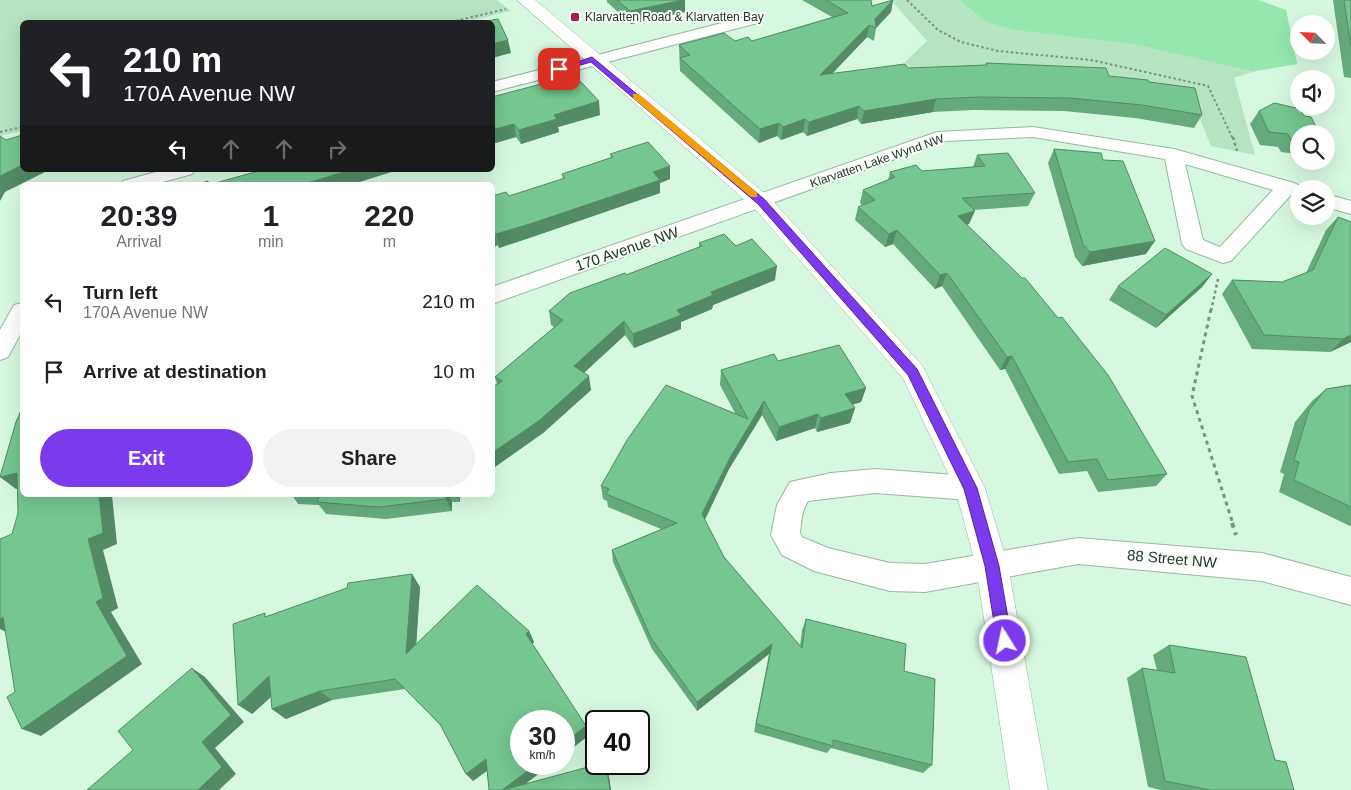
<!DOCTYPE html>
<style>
:root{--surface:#fff;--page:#f2f2f2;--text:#202124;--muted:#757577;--accent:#7c3aed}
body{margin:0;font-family:Helvetica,sans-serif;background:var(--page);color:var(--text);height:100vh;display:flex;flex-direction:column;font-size:19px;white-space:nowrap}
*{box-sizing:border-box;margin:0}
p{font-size:16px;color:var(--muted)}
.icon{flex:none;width:28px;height:28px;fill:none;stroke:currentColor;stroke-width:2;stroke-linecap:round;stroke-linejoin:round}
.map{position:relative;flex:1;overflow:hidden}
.drawer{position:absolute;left:20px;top:182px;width:475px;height:315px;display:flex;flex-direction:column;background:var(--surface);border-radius:8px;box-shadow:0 5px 20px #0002}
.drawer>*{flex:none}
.guide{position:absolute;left:20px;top:20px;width:475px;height:152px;border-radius:8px;box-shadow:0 5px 20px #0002;background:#202124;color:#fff;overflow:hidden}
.needle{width:32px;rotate:294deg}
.controls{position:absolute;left:1290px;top:15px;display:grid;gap:10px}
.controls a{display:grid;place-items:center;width:45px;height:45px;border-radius:50%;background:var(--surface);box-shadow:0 5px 20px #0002;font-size:25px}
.speed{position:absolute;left:510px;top:710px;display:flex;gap:10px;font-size:25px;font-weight:700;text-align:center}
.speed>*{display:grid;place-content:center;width:65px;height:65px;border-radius:50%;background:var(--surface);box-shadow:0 5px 20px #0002;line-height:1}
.speed small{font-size:12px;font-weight:400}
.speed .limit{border:2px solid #111;border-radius:8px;background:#fff;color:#111}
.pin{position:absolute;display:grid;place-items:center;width:42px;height:42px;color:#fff;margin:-21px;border-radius:10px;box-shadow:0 2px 8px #0006}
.me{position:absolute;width:55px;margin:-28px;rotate:350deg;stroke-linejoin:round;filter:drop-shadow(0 0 4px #0008)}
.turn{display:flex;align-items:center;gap:18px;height:105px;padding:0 20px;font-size:22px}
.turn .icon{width:65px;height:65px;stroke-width:2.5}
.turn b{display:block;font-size:35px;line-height:42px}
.lanes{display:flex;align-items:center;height:48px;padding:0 20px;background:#0003;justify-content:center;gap:25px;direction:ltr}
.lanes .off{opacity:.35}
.eta{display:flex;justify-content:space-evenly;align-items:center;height:85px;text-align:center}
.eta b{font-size:30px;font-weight:800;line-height:35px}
.action{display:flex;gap:10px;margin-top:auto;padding:10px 20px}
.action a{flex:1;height:58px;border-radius:30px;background:var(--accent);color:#fff;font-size:20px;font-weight:800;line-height:58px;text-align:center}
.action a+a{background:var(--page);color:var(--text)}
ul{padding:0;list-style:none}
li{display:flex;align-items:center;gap:15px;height:70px;padding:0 20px}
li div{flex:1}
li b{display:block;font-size:19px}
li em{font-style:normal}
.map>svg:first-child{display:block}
.green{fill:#b4e4c2}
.water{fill:#95e7af}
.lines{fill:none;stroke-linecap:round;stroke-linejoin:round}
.street-casing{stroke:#98b8a1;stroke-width:2}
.secondary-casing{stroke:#98b8a1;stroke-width:1}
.path-far3{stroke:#7c9282;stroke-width:2;stroke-dasharray:2.5 2.5;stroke-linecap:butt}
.path-far2{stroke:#7c9282;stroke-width:2.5;stroke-dasharray:3 3;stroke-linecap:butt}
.path-far1{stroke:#7c9282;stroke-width:3;stroke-dasharray:4 4;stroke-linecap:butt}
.path{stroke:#7c9282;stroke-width:4;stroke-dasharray:5 5;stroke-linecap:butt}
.street{fill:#fff;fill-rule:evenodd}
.secondary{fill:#fff;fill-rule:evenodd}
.wall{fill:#65aa7c}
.shaded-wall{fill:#528b65}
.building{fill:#75c690;stroke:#528b65}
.route{fill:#7c3aed;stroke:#51269a}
.slow{fill:#f59e0b}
.poi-dot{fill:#ac1d56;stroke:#f7fdf8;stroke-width:2}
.labels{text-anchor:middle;stroke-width:4;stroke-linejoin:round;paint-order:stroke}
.far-poi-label{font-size:12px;fill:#29362d;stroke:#f7fdf8;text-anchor:start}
.far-street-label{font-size:12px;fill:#29362d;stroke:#f7fdf8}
.street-label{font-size:15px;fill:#29362d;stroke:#f7fdf8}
</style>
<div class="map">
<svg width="1351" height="790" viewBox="0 0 1351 790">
<rect width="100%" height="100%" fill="#d7f8e0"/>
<path class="green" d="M0,0H497L511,11L465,22H22V131L0,136Z
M891,0H1258L1286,10L1297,64L1252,72L1234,78L1255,155L1211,146L1188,90L917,74L905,62L927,41Z"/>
<path class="water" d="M959,0H1258L1286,10L1297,64L1252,71L1134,44L1015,30L987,22Z"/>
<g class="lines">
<defs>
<path id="street" d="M753,15L758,17L761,20L758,23L492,92V82Z
M1033,127L1174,149L1294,183L1307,189H1299V197L1291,195L1231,261L1223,263L1186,249L1182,244L1165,159L1033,137L945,141L492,304V287L937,132ZM1185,164L1273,190L1220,247L1203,240Z
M163,170H195L192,174L152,185H120L123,181Z
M1326,194L1351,201V214L1326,207Z
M22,303V331L8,357L0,360V330L14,305Z
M875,469L970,476L980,480L984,488L980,496L970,500L875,493L808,501C802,510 801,522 800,533L802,537L828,548L890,563L925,564L1078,538L1262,553L1351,577V605L1262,581L1078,564L925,592L890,591L814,571L782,555L771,535L777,505L790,482L831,473Z"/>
<path id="secondary" d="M517,0H535L769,197L922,365L985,488L1008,566L1048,790H1010L976,566L955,488L903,378L753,207Z"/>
</defs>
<use href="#street" class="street-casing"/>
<use href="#secondary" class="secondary-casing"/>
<path class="path-far3" d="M907,0L938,30L961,42L998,51L1091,60L1208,86L1233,139
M451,22L506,9
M0,132L22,127"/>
<path class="path-far2" d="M1233,137L1237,151
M1211,311L1218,279"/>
<path class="path-far1" d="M1211,309L1192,396L1233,524"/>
<path class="path" d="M1232,523L1236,535"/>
<use href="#street" class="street"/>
<use href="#secondary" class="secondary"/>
</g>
<path class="wall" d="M607,0H685V12L631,24L607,2Z
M802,0H871L872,6L893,0L891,12L876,28L874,41L867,37L832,74L909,68L986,65V63L1109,76L1149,82L1202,115L1194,128L1135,118L1064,111L973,110L933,112L861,124L857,119L807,136L803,132L781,140L777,136L759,143L680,71L679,45L735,41H752L832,17Z
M1333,0H1351V78L1344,77Z
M565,85L600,115L558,127L559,132L521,144L516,137L492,144V97Z
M1259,111L1299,134V154L1281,152L1278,147L1260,145L1250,124Z
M1054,149L1103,160L1146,254L1082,266L1075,257L1048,163Z
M610,154L670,179L660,183V193L535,236L499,248L498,245L492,247V196H509L563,179L562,174L611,158Z
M977,155L1035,193L1028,206L974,210L969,224L967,225L1167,474L1156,486L1098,492L1087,471L1059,474L1005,369L1000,370L942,286L935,289L893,244L885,247L855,220L858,207L862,205L860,203L863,190L888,180L890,172L922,171L973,167Z
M1338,217L1351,222V342L1330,352L1252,349L1222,294L1232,280L1282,282L1306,273L1326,230Z
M699,243L736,246L775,280L713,305L712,309L681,322V329L634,348L625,335L584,373L591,390L543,433L492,469V387L497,384L495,377L554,327L551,325L549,311L626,275L699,247Z
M1212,274L1202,287L1156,328L1109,300L1118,286Z
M778,361L866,388L861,402L852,405L855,408L850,423L817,432L815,428L776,441L762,415L729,469L705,520L724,557L800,646L802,630L806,619L904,671L932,765L923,773L831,748L827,753L754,732L769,654L697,711L652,649L613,562L612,550L661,529L608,507L607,501L603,499L601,486L735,413L720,385L721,370Z
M1351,385V525L1350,526L1279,492L1284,474L1280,472L1295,422L1312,401L1326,389Z
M292,495H460V502H452V511L386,519L326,514L319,505L298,504Z
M412,574L420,587L416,644L529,631L534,642L532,644L586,726L589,735L525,784L606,764L608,770L611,790H489L487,771L473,781L440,725L405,689L332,700L286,719L272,709L271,697L252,714L268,616Z
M1169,645L1275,760L1294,790H1161L1148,787L1127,678L1142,668L1157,670L1153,655Z"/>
<path class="shaded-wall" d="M685,0V12L631,24L630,11Z
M893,0L891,12L876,28L875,19Z
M869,25L867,37L818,88L820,75Z
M508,40L511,53L492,58V44Z
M936,99L933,112L861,124L864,111Z
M599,101L600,115L558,127L559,132L521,144L519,130L554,115Z
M859,106L857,119L807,136L809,122Z
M805,119L803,132L781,140L783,127Z
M779,123L777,136L759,143L760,129Z
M514,124L516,137L492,144V130Z
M22,165V170H49L5,192L0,201V176Z
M670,166V179L660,183V193L535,236L499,248L496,234L653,172Z
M350,170H398L350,185H301Z
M975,211L969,224L953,229L958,216Z
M897,230L893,244L885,247L889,234Z
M492,232H494L498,245L492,247Z
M1155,241L1146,254L1082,266L1090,252Z
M777,266L775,280L713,305L712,309L681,322V329L634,348L633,334L677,310L711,292Z
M947,273L942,286L935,289L940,275Z
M1212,274L1202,287L1156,328L1166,315Z
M624,321L625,335L576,380L574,366Z
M1351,335V342L1330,352L1343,339Z
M1012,356L1005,369L1000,370L1007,357Z
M589,376L591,390L543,433L492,469V453Z
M866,388L861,402L841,408L845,394Z
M764,401L762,415L729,469L701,527L702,514L731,456Z
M855,408L850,423L817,432L821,418Z
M818,414L815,428L776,441L779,427Z
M17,473L22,487L16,489L0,477Z
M99,495H112L117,544L103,550L118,608L111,612L142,664L41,736L22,729L96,602L88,539Z
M446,495H449L452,502V511L446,499Z
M457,495H460V502Z
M412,574L420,587L415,665L406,654Z
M3,617L8,633L0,629V619Z
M529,631L534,642L531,645L526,634Z
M772,644L769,654L697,711V702Z
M192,668L205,677L244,722L215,748L236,774L219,790H198L202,742Z
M269,676L283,686L252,714L238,705Z
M320,691L332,700L286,719L272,709Z
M586,726L589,735L564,755V743Z
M486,759L493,766L473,781L466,774Z
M537,764H552L517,790H502Z
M606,764L608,770L611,790H610Z"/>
<path class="building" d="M617,0H683L630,11Z
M826,0H871L872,6L893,0L875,19L876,28L869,25L820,75L905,64L909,68L987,65L986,63L1106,68L1109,76L1148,80L1149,82L1195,88L1202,115L1142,105L1070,98L978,97L936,99L864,111L859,106L809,122L805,119L783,127L779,123L760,129L680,58L690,55L679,45L724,33L735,41L748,37L752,41L848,13Z
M1344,0H1351V47Z
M498,19L508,40L492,44V22H481Z
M560,79L565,85L580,81L599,101L554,115L557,119L519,130L514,124L492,130V97Z
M1274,103L1279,104L1300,109L1304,116L1311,117L1320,134H1299V140L1290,139L1288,134L1269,132L1259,111Z
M22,135V165L0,176V136L6,140Z
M648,142L670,166L653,172L660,180L533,223L496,234L494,232H492V196L506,192L509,196L565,178L562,174L613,157L610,154Z
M1054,149L1101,153L1103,160L1123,161L1155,241L1090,252L1083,244Z
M1008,153L1035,193L962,198L975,211L958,216L1022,278H1025L1058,318L1062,317L1108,375L1167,474L1108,480L1097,459L1068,462L1012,356L1007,357L947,273L940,275L897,230L889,234L858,207L875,200L863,190L895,177L890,172L916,165L922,171L985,166L977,155Z
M262,170H350L301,185H246V184L245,185H199L207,181L212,184Z
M181,182L186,185H175Z
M1338,217L1351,222V335L1343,339L1264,335L1232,280L1282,282L1313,270Z
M724,234L736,246L752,239L777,266L711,292L713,295L677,310L681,315L633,334L624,321L574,366L589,376L540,420L492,453V387L502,381L495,377L563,320L549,311L570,293L625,273L626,275L702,246L699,243Z
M1165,248L1212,274L1166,315L1118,286Z
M839,345L866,388L845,394L855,408L821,418L818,414L779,427L764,401L731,456L702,514L724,557L802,648L806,619L906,644L904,671L935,679L932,765L833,740V746L756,724L772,644L697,702L651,638L612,550L677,523L606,494L609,489L601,486L627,440L666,385L748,419L721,370L774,354L778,361Z
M1351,385V507L1294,480L1299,462L1294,460L1309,410L1326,389Z
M22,408V495H99L103,533L88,539L103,598L96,602L127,656L22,729L7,697L15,692L3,617L0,619V539L12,534L18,513L17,473L0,477L16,422Z
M320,495H446V499L379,507L317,502Z
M412,574L406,654L477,585L529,631L526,634L586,726L564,743V721H521V764H537L502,790H489L486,759L466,774L440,724L395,679L320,691L272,709L269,676L238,705L233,624L265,613V617L347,588L348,583Z
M1169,645L1246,657L1275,760L1286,762L1294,790H1210L1165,781L1142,668L1175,673Z
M192,668L231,715L202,742L222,767L198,790H87L133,750L118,731Z
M599,764H606L610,790H503Z"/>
<path class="route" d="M592,57L764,199L917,369L977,488L999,566L1012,641L1010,646L1005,648L1000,646L997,641L985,566L964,489L908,375L758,204L591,62L559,71L555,69Z"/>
<path class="slow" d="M633,94H639L757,193V197H751L633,98Z"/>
<rect class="poi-dot" x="570" y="12" width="10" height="10" rx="2.5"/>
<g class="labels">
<g class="far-poi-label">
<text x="585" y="21">Klarvatten Road &amp; Klarvatten Bay</text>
</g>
<g class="far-street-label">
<text transform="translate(877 161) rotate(-19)" y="4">Klarvatten Lake Wynd NW</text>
</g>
<g class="street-label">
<text transform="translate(627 249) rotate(-19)" y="5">170 Avenue NW</text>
<text transform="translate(1172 559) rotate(5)" y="5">88 Street NW</text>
</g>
</g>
</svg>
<div class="controls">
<a><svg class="needle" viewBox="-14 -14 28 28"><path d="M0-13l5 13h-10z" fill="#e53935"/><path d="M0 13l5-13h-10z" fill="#757577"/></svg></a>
<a><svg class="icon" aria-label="sound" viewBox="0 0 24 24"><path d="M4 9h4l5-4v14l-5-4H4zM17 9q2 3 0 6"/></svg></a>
<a><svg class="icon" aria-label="search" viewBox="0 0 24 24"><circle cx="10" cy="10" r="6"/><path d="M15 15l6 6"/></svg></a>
<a><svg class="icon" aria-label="layers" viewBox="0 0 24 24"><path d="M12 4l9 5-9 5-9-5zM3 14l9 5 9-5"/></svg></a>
</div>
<div class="speed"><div>30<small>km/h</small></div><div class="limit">40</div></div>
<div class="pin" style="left:559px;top:69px;background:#d93025"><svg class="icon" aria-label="arrive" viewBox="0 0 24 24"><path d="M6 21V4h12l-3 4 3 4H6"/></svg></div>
<svg class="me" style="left:1005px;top:641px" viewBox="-20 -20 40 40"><circle r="17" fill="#7c3aed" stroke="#fff" stroke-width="3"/><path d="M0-11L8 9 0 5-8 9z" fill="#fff"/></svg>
<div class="guide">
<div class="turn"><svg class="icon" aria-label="left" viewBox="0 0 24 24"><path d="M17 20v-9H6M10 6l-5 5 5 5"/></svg><div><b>210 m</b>170A Avenue NW</div></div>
<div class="lanes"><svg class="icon" aria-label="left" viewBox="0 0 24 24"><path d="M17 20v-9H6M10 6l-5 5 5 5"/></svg><svg class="icon off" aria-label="ahead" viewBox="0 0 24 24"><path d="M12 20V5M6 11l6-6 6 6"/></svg><svg class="icon off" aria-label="ahead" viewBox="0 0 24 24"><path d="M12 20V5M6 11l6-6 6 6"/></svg><svg class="icon off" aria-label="right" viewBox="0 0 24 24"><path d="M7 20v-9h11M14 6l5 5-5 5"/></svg></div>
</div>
<section class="drawer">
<div class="eta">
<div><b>20:39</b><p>Arrival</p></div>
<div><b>1</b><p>min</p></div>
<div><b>220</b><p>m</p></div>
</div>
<ul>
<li><svg class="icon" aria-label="left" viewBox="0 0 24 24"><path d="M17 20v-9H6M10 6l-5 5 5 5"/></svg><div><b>Turn left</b><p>170A Avenue NW</p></div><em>210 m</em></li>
<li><svg class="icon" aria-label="arrive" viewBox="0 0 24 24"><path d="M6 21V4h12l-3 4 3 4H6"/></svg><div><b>Arrive at destination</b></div><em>10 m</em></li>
</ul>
<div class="action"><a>Exit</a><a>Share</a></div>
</section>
</div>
